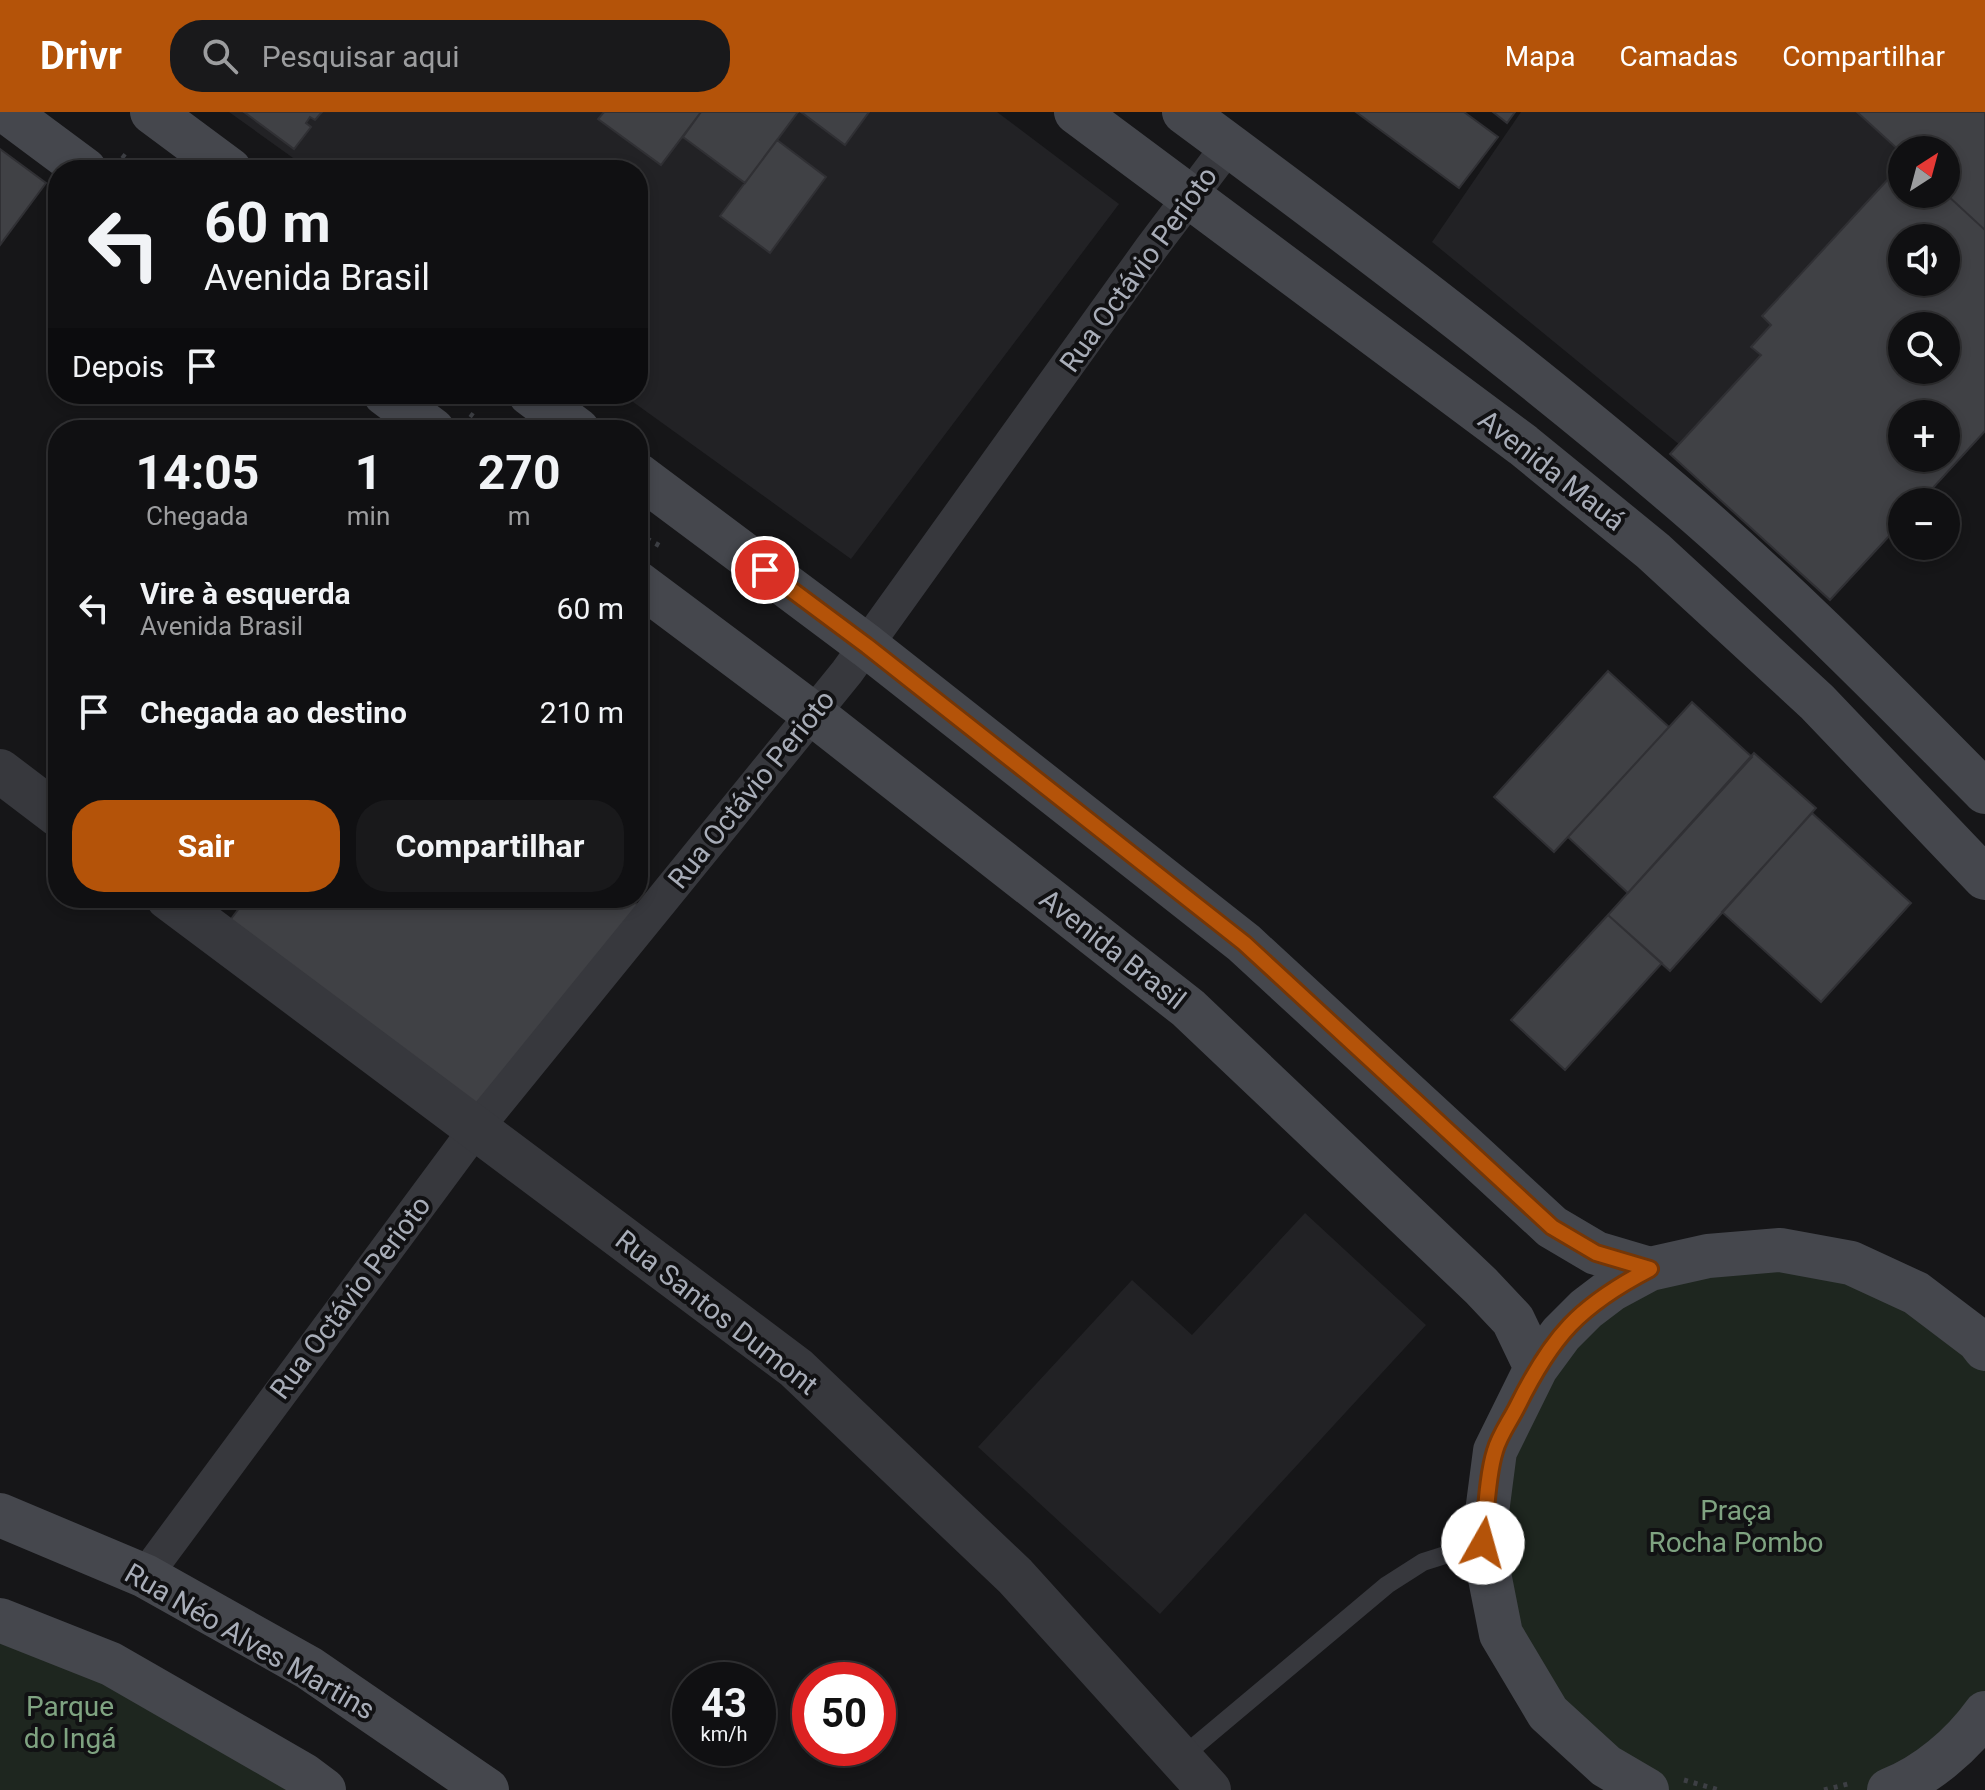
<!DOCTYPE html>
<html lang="pt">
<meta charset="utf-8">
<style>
:root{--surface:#101012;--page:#19191b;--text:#f1f3f6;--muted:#9c9d9f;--line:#303032;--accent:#b45309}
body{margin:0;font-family:Roboto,sans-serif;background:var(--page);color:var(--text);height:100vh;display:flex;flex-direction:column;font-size:30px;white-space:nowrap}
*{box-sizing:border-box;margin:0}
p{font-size:26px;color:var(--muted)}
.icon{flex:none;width:44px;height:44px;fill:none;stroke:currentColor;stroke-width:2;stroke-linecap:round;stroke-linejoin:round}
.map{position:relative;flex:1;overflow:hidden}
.panel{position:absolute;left:48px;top:308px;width:600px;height:488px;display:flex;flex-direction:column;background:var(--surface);border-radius:32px;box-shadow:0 4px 12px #0003,0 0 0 2px var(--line)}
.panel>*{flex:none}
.guide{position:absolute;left:48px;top:48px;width:600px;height:244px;border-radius:32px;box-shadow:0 4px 12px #0003,0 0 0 2px var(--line);background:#101012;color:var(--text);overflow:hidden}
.needle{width:52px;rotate:36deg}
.fabs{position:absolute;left:1888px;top:24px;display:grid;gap:16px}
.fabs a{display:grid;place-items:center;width:72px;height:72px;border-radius:50%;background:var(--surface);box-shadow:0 4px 12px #0003,0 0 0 2px var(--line);font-size:40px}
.speed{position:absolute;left:672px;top:1550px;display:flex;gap:16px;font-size:40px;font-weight:700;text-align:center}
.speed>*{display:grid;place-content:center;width:104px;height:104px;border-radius:50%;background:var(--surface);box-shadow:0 4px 12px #0003,0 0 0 2px var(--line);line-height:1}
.speed small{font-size:20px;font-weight:400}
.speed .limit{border:12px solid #d22;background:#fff;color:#111}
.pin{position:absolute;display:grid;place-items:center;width:68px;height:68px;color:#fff;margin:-34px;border:4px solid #fff;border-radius:50%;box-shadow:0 2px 8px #0007}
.me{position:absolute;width:88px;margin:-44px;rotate:7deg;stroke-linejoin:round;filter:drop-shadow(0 0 6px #0008)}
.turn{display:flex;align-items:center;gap:28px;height:168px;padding:0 24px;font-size:36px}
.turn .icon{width:104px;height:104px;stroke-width:2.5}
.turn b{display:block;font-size:56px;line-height:68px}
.then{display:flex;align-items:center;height:76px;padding:0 24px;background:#0003;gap:16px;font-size:30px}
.eta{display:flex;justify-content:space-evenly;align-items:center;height:136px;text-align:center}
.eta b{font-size:48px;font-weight:700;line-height:56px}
.button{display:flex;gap:16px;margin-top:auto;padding:16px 24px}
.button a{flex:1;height:92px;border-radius:32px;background:var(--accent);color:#fff;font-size:32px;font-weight:700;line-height:92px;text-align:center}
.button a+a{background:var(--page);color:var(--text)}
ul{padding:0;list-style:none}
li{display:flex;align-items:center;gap:24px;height:104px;padding:0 24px}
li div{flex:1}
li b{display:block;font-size:30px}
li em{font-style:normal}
header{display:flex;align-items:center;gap:48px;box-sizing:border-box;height:112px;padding:0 40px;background:var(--accent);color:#fff}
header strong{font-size:38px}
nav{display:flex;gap:44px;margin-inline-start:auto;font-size:28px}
.search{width:560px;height:72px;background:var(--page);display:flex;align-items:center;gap:20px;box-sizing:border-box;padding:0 28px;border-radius:32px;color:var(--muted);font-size:30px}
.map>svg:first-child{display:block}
.built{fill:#222225;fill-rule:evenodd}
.green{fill:#1e261f}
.building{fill:#404145;stroke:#303034;stroke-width:2;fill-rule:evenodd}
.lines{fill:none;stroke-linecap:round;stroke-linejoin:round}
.path{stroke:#3d3f44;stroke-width:5;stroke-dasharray:4 6;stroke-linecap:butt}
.service{stroke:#37383d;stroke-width:18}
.minor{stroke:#37383d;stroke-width:34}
.tertiary{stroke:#37383d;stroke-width:44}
.secondary{stroke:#45474d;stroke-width:44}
.route-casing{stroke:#753606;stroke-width:20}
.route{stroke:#b45309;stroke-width:14}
.labels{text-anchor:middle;stroke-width:8;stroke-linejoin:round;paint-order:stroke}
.street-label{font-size:28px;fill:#a8adb8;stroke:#111113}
.park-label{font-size:28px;fill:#7fa381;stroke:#111113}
</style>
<header>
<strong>Drivr</strong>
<div class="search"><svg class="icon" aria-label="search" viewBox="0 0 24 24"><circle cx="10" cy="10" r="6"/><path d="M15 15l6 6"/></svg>Pesquisar aqui</div>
<nav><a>Mapa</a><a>Camadas</a><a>Compartilhar</a></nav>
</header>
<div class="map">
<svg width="1985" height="1678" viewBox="0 0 1985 1678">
<rect width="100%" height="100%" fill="#161618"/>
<path class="built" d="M229,0H997L1119,92L851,447L622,282H638V58H310Z
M1521,0H1985L1946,302H1902V346L1835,460L1432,130ZM1902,38H1946V82H1902ZM1902,126H1946V170H1902ZM1902,214H1946V258H1902Z
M1305,1101L1426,1213L1160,1502L978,1335L1132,1168L1192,1223Z"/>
<path class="green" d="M1780,1138L1985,1237V1601L1889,1678H1647L1501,1522L1495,1339L1586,1197Z
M0,1508L324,1678H0Z"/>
<path class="building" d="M244,0H322L315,8L310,5L306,11L311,15L294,37Z
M604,0H701L661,53L598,7Z
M701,0H798L745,71L683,25Z
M801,0H869L845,33Z
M1356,0H1464L1498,25L1459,76Z
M1493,0H1515L1507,11Z
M1857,0H1985V118L1946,82V38H1902V41Z
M777,28L826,65L770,141L720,104Z
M0,37L46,71L0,133Z
M1891,64L1900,72L1902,71V82H1946L1985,118V319L1920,390H1902V410L1830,488L1670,342L1761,243L1751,235L1771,213L1762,204ZM1902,126H1946V170H1902ZM1902,214H1946V258H1902ZM1902,302H1946V346H1902Z
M1608,559L1669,615L1554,740L1494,685Z
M1692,590L1752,645L1628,781L1568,725Z
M1754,641L1816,696L1670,859L1608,803Z
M1812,701L1911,791L1821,890L1722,800Z
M247,786H629L650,802L475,1018L218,824Z
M1608,803L1662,851L1565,958L1511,908Z"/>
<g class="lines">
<path class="path" d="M122,43L141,58
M470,302L492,318
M638,422L662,435
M1684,1668L1719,1678
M1824,1678L1852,1671"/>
<path class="service" d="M1182,1645L1387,1473L1423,1450L1483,1431"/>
<path class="minor" d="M145,1464L475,1018L847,560L1152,135L1229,33"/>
<path class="tertiary" d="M0,659L58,703
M168,786L796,1256L1015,1464L1209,1678"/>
<path class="secondary" d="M7,0L85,58
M152,0L230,58
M1076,0L1523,333L1653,439L1817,590L1985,766
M1184,0C1349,122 1514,246 1670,379C1781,473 1883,577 1985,680
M385,282L433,318
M530,282L578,318
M638,363L867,534L1244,831L1552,1115L1596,1141L1650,1157
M638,471L813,602L1188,896L1481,1174L1513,1208L1536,1256
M0,1403L145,1464L309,1556L487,1678
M0,1508L111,1552L304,1663L324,1678
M1647,1678L1606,1654L1548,1601L1501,1522L1483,1431L1495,1339L1536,1256L1561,1222L1586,1197L1611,1178L1650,1157L1708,1144L1780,1138L1851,1151L1916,1181L1978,1228L1985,1237
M1889,1678C1926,1664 1962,1633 1985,1601"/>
</g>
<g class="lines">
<defs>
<path id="route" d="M765,458L867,534L1244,831L1552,1115L1596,1141L1650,1157C1579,1194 1552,1224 1517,1295C1510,1309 1499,1324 1495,1339C1487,1364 1486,1404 1483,1431"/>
</defs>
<use href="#route" class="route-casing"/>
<use href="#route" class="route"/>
</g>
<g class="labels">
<g class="street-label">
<text transform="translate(1138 157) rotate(-54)" y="10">Rua Octávio Perioto</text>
<text transform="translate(1552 358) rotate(38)" y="10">Avenida Mauá</text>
<text transform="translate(751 677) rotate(-51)" y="10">Rua Octávio Perioto</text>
<text transform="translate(1113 837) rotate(38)" y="10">Avenida Brasil</text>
<text transform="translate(350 1185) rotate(-53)" y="10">Rua Octávio Perioto</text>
<text transform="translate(717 1200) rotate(38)" y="10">Rua Santos Dumont</text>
<text transform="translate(250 1529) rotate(30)" y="10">Rua Néo Alves Martins</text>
</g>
<g class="park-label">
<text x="1736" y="1408">Praça<tspan x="1736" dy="32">Rocha Pombo</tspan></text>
<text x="70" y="1604">Parque<tspan x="70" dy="32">do Ingá</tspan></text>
</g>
</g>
</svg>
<div class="fabs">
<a><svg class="needle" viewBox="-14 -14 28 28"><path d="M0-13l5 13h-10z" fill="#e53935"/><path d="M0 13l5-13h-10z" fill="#9c9d9f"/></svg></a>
<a><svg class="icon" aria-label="sound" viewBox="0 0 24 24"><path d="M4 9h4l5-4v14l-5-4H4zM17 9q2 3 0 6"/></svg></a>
<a><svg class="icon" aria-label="search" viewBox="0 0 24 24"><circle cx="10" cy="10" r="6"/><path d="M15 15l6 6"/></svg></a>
<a>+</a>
<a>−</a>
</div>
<div class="speed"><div>43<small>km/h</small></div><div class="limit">50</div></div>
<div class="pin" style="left:765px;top:458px;background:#d93025"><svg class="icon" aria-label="arrive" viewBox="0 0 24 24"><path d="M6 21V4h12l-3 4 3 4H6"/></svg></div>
<svg class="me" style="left:1483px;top:1431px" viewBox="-20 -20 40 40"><circle r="19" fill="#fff"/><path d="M0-13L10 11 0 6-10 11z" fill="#b45309"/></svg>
<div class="guide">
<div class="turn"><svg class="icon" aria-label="left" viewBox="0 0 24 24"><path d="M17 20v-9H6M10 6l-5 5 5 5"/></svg><div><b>60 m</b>Avenida Brasil</div></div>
<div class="then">Depois<svg class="icon" aria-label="arrive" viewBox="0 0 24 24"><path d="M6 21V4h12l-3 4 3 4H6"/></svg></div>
</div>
<section class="panel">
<div class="eta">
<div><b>14:05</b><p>Chegada</p></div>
<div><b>1</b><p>min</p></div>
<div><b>270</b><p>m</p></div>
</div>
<ul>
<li><svg class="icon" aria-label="left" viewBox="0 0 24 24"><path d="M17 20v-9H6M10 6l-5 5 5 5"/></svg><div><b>Vire à esquerda</b><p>Avenida Brasil</p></div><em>60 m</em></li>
<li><svg class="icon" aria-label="arrive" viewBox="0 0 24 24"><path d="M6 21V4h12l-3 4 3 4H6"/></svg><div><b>Chegada ao destino</b></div><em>210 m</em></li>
</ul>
<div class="button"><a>Sair</a><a>Compartilhar</a></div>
</section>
</div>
